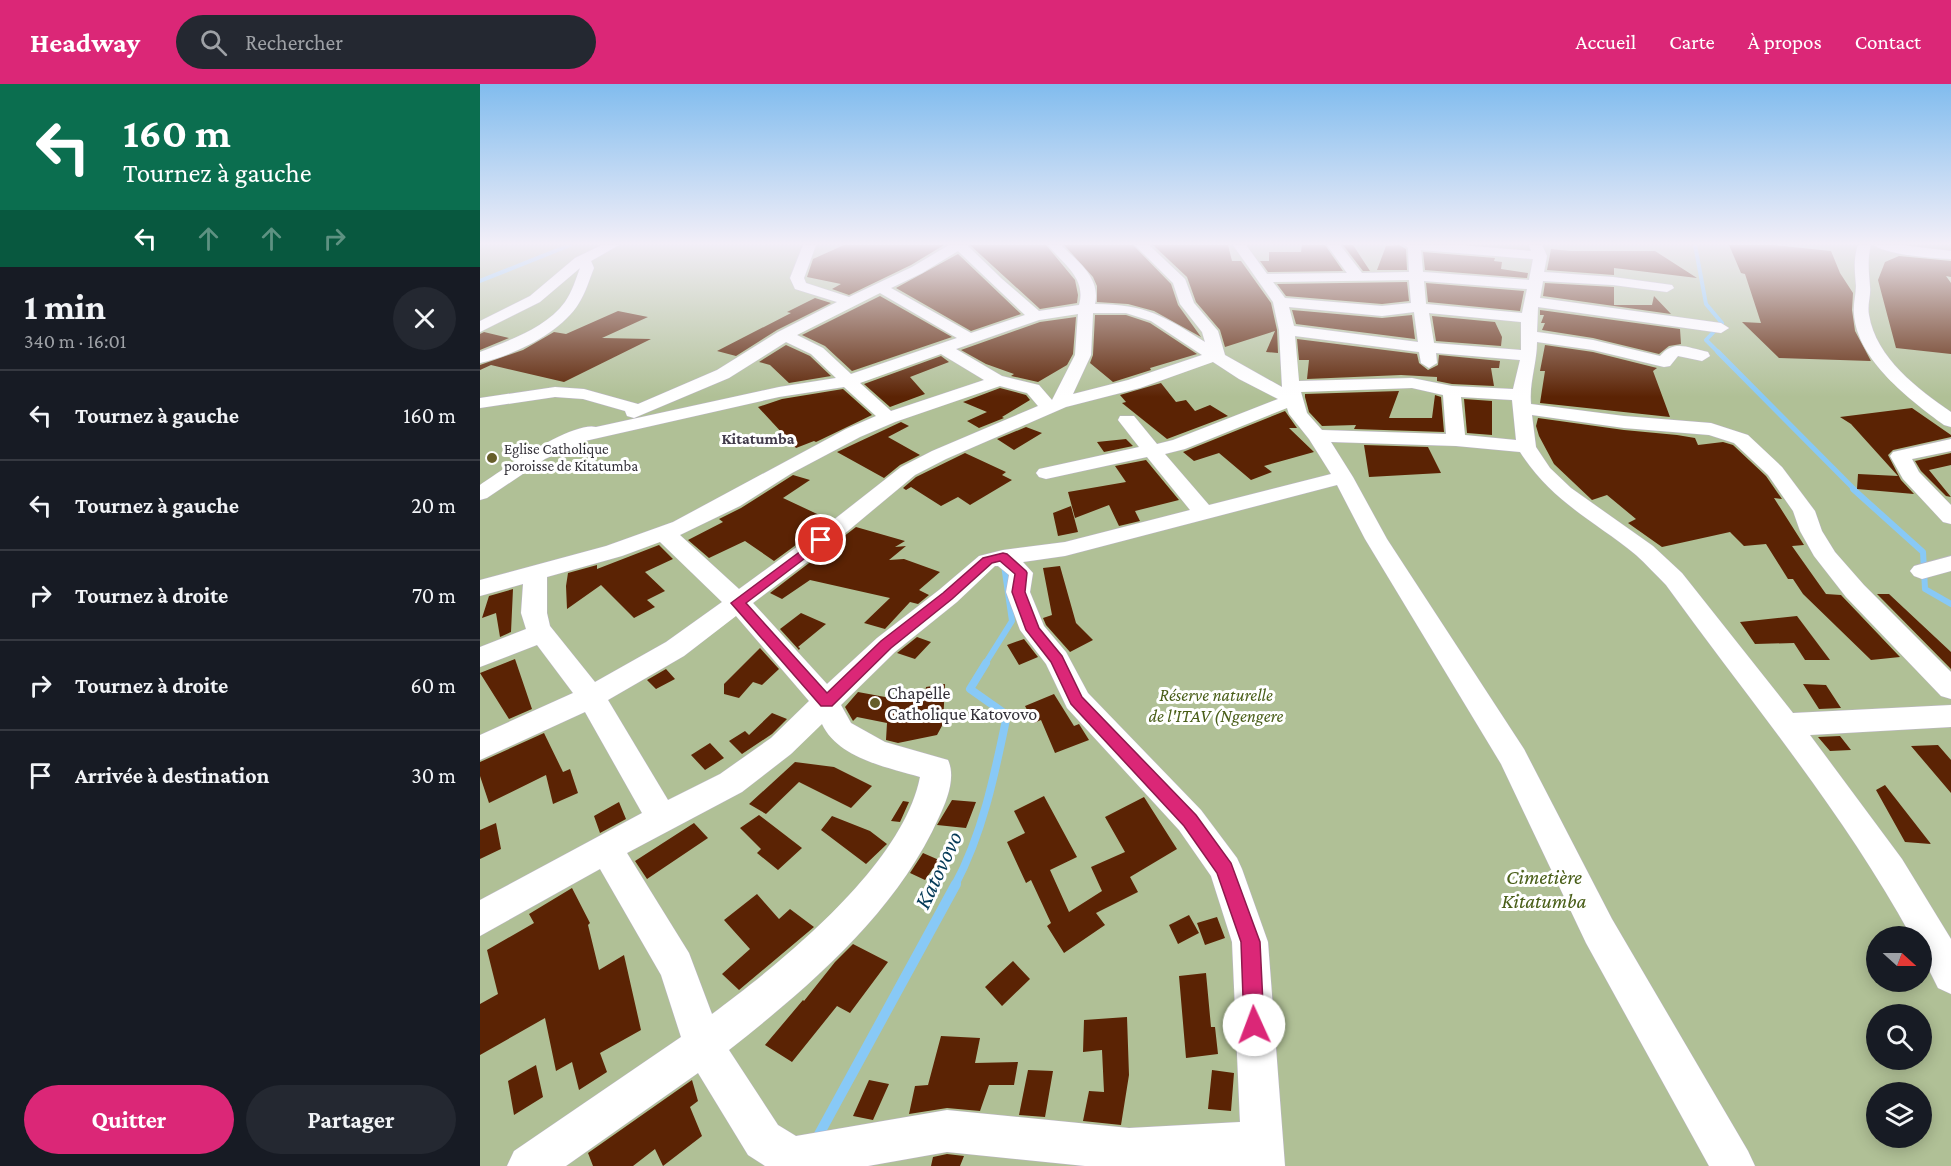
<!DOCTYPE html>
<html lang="fr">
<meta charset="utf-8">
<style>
:root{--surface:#171b24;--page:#242831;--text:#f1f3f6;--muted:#9ea1a6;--line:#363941;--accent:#db2777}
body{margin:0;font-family:"Crimson Pro",serif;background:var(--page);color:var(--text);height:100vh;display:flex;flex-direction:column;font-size:22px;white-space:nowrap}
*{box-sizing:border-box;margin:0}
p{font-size:20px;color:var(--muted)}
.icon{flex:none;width:33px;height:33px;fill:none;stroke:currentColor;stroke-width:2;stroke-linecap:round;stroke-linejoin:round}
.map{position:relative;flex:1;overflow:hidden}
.details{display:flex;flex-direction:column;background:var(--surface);width:480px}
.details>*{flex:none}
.hud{background:#0b6e4f;color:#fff;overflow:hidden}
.needle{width:39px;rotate:111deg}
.tools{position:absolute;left:1386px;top:842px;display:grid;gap:12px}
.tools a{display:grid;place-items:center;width:66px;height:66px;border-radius:50%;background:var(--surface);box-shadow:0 3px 15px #0003;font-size:30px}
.pin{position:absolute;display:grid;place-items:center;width:51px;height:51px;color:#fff;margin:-26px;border:3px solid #fff;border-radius:50%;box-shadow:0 2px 6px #0007}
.me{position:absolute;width:66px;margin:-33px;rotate:358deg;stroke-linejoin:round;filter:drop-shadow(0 0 4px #0008)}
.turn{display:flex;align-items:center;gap:21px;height:126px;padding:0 24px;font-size:27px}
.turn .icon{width:78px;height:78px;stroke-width:2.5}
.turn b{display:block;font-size:42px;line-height:51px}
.lanes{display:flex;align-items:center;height:57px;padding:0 24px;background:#0003;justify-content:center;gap:30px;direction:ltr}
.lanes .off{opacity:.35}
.round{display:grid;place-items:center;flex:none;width:63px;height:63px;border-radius:32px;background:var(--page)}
.headline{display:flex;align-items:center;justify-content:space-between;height:102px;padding:0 24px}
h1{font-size:36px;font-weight:700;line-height:45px}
.button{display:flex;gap:12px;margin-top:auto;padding:12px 24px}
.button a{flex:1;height:69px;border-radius:36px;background:var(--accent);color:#fff;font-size:24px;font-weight:700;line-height:69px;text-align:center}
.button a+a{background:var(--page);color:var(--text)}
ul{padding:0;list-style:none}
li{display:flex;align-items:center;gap:18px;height:90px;padding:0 24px;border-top:2px solid var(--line)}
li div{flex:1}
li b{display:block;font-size:22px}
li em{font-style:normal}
header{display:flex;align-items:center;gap:36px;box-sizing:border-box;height:84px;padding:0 30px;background:var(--accent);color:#fff}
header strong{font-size:28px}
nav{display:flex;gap:33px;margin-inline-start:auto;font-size:21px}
.search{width:420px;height:54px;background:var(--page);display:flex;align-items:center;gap:15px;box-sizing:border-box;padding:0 21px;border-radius:33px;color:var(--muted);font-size:22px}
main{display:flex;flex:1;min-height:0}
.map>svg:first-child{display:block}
.green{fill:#b0c096;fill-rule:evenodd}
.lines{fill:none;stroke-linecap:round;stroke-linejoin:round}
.stream-far4{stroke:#88c9f6;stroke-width:4}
.stream-far3{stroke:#88c9f6;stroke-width:5}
.stream-far2{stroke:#88c9f6;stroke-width:6}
.stream-far1{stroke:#88c9f6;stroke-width:8}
.stream{stroke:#88c9f6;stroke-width:10}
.building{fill:#5b2304}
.street-casing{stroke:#bbb4c7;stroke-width:1}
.street{fill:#fff;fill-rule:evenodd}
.route{fill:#db2777;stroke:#8e194d;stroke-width:1.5}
.poi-dot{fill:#665e2a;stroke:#fff;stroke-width:2}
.labels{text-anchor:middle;stroke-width:6;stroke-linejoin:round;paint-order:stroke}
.far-poi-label{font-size:15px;fill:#333038;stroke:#fff;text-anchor:start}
.far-neighbourhood-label{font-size:16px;font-weight:bold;fill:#413a4a;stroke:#fff}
.poi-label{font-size:18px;fill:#333038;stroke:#fff;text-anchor:start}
.park-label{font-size:18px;font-style:italic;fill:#495e18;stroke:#fff}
.near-park-label{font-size:21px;font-style:italic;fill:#495e18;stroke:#fff}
.near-water-label{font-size:24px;font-style:italic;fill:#043a57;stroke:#fff}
</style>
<header>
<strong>Headway</strong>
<div class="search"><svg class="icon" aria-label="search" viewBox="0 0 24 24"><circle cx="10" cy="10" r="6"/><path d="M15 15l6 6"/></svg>Rechercher</div>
<nav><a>Accueil</a><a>Carte</a><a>À propos</a><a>Contact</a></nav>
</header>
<main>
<section class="details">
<div class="hud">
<div class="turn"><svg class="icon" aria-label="left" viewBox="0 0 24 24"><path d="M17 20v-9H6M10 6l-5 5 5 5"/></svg><div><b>160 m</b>Tournez à gauche</div></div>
<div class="lanes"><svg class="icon" aria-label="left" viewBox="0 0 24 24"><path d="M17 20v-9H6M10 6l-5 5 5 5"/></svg><svg class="icon off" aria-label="ahead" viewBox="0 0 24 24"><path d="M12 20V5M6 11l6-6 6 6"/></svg><svg class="icon off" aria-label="ahead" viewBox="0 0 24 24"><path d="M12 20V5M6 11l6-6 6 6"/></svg><svg class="icon off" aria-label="right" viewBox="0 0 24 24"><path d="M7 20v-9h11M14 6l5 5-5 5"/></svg></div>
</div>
<div class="headline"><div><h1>1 min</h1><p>340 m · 16:01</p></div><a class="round"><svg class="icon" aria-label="close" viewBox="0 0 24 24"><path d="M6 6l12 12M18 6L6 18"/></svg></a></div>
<ul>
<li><svg class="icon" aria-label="left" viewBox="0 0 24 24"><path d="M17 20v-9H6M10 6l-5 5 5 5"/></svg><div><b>Tournez à gauche</b></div><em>160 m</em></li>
<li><svg class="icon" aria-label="left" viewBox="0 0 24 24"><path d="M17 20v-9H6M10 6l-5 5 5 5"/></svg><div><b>Tournez à gauche</b></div><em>20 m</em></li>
<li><svg class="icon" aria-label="right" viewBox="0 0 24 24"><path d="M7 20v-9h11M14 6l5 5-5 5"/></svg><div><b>Tournez à droite</b></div><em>70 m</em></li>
<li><svg class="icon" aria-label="right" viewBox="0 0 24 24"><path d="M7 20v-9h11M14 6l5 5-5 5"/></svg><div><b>Tournez à droite</b></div><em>60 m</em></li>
<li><svg class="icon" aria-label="arrive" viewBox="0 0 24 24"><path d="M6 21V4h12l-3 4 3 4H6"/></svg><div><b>Arrivée à destination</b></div><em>30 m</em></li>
</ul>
<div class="button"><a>Quitter</a><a>Partager</a></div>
</section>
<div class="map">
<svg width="1471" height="1082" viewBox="0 0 1471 1082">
<rect width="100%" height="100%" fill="#e4dcf0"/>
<path class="green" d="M0,161H1471V1082H0ZM1396,852H1442V897H1396ZM1396,930H1442V975H1396ZM1396,1008H1442V1053H1396Z"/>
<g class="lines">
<path class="stream-far4" d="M1215,161L1226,220L1242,239L1226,256L1239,269
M0,197L90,161"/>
<path class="stream-far3" d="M1238,268L1375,406"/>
<path class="stream-far2" d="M1373,405L1443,468L1445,505L1471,520
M505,580L532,537L524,481"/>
<path class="stream-far1" d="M475,801C503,749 515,689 527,631L490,605L506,579"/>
<path class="stream" d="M337,1054L476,800"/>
</g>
<path class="building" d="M364,161H464L431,181L369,211L352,205L361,200L327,193L333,175Z
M490,161H566L595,196L598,211L597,219L560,225Z
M584,161H653L691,200L698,221L721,253L674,227L648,220L617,218V202L613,193Z
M673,161H748L752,177H761L791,219L797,246L798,269L786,268L795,247L745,263L740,246L716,218L707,193Z
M822,161H845L863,187L788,188L780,177H789V168H821Z
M863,161H873L890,187H883Z
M919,161L926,165L927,186H897L906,162Z
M1249,161H1294L1351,167L1360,189L1373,209L1372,226L1375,247L1391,277L1299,274L1262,238L1281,239L1265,190L1261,189Z
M1071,165L1091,167H1175L1217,194L1134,184V191L1067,186Z
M943,168L1015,174L1014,177L1022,178L1021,185L1048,189L1047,194L945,186Z
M478,170L541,230L491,247L416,204Z
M1419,172L1471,177V193L1466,192L1471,199V270L1416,264L1398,196L1405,178Z
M927,198L929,217L902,220L806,212L797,200Z
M946,199L1044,207L1040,227L948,218Z
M1065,199L1134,203V221H1172L1174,212L1191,230L1063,212Z
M400,212L472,253L372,287L345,262L322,251Z
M335,214L351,219L297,246L256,272L237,267L311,229L307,228Z
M812,226L902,234L932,231L935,255L816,240Z
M1060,226L1200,245L1201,260L1189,262L1179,270L1113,254L1062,246L1065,239H1061L1064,231H1060Z
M138,227L168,233L122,254L171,255L84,298L11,281L0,286V281L43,266L74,248L86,250Z
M615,231H646L670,239L717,270L670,284L671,286L633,298L610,279L613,271Z
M952,232L1015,238L1022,253L1021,262L956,257Z
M596,233L593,270L587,281L558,298L531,292L534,290L506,280L481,266L560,238Z
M4,248L29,254L0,266V250Z
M817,255L937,270L939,279L948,286L958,281L959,271L1020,277L1019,284H1011L1014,302L972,300L957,297V293L921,291L827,295L829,276H819Z
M306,261L330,272L351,292L309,299L290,281L279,278Z
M1065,261L1113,268L1177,284L1173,287L1190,333L1060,319L1065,287H1060Z
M461,272L469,278L430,293L445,310L410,323L384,300Z
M681,299L696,318L706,316L715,327L730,321L748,332L687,355L642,319L646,318L640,311Z
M520,304L546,311L550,316L522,333L524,334L499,344L487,337L507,328L483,318Z
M363,305L392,331L336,358L334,357L316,364L278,323L302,315Z
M919,307L909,334H952L955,311L961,313L964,348L874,345L876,341L842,342L829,328L825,313V310Z
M984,315L1012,317V351L987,349Z
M1432,324L1471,351V353L1413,366L1408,371L1421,396L1434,410L1377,405L1378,390L1418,392L1371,340L1360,333Z
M805,327L817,344H809L834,368L784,382L792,388L771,396L739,369L714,377L703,368Z
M1058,334L1144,346L1197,351L1215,354L1218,361L1243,358L1253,361L1286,392L1302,415L1294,414L1324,461L1312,462L1346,510L1361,511L1420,573L1391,576L1323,510L1313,495H1308L1286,460L1264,462L1250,448L1182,463L1148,439L1156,435L1127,411L1112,416L1074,380L1059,352L1056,342Z
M421,338L429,342L408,353L440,371L420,381L404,394L357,368Z
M546,343L562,349L534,366L517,355Z
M646,355L653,362L624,368L617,358Z
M884,361L948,363L961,389L889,393Z
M485,369L526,388L522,391L532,396L490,421L478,413L461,422L431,403L426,406L423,404L436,393Z
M1471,369V381L1449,386L1471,413L1466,412L1441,387L1435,377Z
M666,376L699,416L655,427L660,437L639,442L629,421L595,434L588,408L646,398L635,382Z
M313,391L330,396L303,414L350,436L294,477L265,457L229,474L208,456L243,438L239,435L261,424Z
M591,422L598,448L578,452L573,429Z
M376,443L425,457L415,463L426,462L409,476L424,475L460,488L439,506L449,511L438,520L430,518L405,545L384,539L410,514L330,496L302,515L290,509Z
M179,461L193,475L165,488L185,507L167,516L175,523L154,534L121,501L87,525L86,502L88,489L117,481V485Z
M580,482L596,539L613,556L590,568L566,541L563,534L572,531L563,484Z
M33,505L31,548L20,553L16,529L2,534L9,512Z
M1397,510H1409L1471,568V585Z
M321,529L346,540L318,563L320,564L319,566L300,545Z
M1317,532L1350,576H1325L1314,559L1275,560L1260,538Z
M437,553L451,558L435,575L417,569Z
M544,555L558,573L539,581L527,561Z
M280,564L299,585L282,601L273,598L259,614L244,610V600Z
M35,575L52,625L29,635L0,589Z
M186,585L195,595L176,605L167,596Z
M465,600L463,640L457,651L418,659L406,656L407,639L377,633L373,637L365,623L378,608L416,615L445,611L446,603Z
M1323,600L1346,601L1361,624L1339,625Z
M574,610L594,642L599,640L609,656L575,669L561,636L554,639L545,622Z
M292,629L307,635L292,650L262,670L249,657L265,647L269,651Z
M64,649L83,688L90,685L98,709L73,720L66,691L9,719L0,692V678Z
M1360,652L1371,666L1350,667L1338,653Z
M230,659L244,674L225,686L211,671Z
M1458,661L1471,676V709L1431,662Z
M315,678L354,683L392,702L371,724L319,698L286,730L269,720Z
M1405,701L1451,760L1425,758L1396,706Z
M564,712L597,773L570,786L589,828L622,807L611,783L645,768L625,733L664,713L697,765L650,793L658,808L616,829L625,841L584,869L567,842L571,839L551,796L546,799L527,758L545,749L534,727Z
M472,716L496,718L486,744L457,741Z
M423,717L429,718L420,738L411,737Z
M139,718L146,735L120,749L114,732Z
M279,731L322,764L298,786L277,769L281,765L260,744Z
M352,732L390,747L407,760L386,780L341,746Z
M16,739L21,765L0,775V746Z
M214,739L228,754L167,795L155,777Z
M443,769L459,776L445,796L430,789Z
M92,804L110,839L108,841L119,886L144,871L161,946L120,969L127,988L99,1006L92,978L76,987L65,934L0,971V920L18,910L7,866L54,839L49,830Z
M277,810L299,835L310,825L334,843L259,906L242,890L270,865L244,836Z
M709,831L719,849L698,860L689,841Z
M737,833L745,854L725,861L717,839Z
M373,860L408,878L370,929L357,922L312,978L285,961L323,916L324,917L355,878Z
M533,877L550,895L522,922L505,903Z
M726,889L731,943H735L738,970L706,974L699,892Z
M647,933L649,991L641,1041L603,1037L609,1007L624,1008L622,966L603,968L604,936Z
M461,952L500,954L495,979L538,978L534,1001H509L500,1027L467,1024L429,1030L435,1002L448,1001Z
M56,981L63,1013L34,1031L28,997Z
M548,986L573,987L565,1033L539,1031Z
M732,986L754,989L751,1027L728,1025Z
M212,996L218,1017L210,1023L222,1052L183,1082L175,1065L153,1082H113L108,1069Z
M389,996L409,1000L393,1036L373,1032Z
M467,1070L484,1072L480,1082H451L453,1073Z"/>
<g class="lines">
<defs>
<path id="street" d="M122,161H139L111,177L114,184C109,196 106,208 99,219C81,249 34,271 0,279V268C29,256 65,245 85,218C92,208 96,195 100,184L60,218L0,248V237L50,212L95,174Z
M323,161H336L324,194L326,199L369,213L432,183L469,161H487L522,195L559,227L599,221C607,194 583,180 568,161H581C598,178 621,194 615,220C667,221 682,231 725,258L722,248L700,220L693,199L655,161H669L705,195L714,219L738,247L745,271L802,303L799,246L793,218L753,161H766L787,190L867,189L847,161H860L882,189L929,188L928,164L925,161H980L1051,167L1049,161H1062L1067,172L1064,188L1133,193L1192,201L1194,204L1187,208L1133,201L1063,197L1060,214L1241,239L1249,244L1241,249L1058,223L1057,248L1113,256L1180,272C1194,255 1208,264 1228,268L1230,272L1222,277L1198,272L1190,282L1184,283L1113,266L1057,258C1057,279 1049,299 1051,320L1144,332L1231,339L1268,351L1302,383L1335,427L1342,447L1355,468L1384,501L1471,588V615L1461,612L1366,513L1334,472L1320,447L1313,427L1288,391L1254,359L1229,351L1144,344L1052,331L1056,363L1070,384L1091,404L1173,462L1202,489L1313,629L1471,621V643L1330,651L1422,775L1471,855V910L1458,904L1442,872V852H1431C1362,726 1269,616 1186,501C1176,491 1166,480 1156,471C1112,435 1072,418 1040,368L976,362L851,358L873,393L907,455L1044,665L1132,835L1268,1067L1275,1082H1229L1106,859L1021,680L885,455L857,401L585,472L543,478L553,489L550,508L564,542L586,568L608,609L721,726L757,774L762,785L788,858L805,1082H605L467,1068L388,1082H285L268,1071L218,989L86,1082H27L34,1067L201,953L181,891L120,785L0,852V816L162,729L105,628L0,676V651L93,609L57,561L0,583V563L46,545L41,529L43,500L0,512V496L126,462L193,438L366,345L396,332L364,303L299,313L105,357L65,375L7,414L0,416V401C22,386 92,337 116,343L299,303L356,294L331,270L306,258L249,294L154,334L147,332L145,327L103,315L75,313L0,324V314L75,303L104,305L158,320L237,286L298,248L357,218L315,205L310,194ZM941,166L1053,175L1049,196L943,188ZM478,167L545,231L491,249L411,204L442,189ZM929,196L931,219L902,222L805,214L793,198ZM944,197L1047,205L1042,229L946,220ZM400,209L477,254L371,290L343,264L317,251ZM809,223L902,232L934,228L938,258L814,242ZM613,229H646L671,237L722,271L648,296L593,310L611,271ZM949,229L1041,238V266L954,259ZM598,230L595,271L572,316L559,301L522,292L476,265L559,236ZM815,252L939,268L941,279L949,284L957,279L956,269L1040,276L1033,305L972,302L932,294L819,297ZM461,270L504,296L411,327L380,299ZM733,278L759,295L798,315L693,356L677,360L654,332H640L638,336L659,363L559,385L556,389L559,393L566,395L667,373L710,426L585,458L523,466L499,472L459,506L397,554L347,600L273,519L363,451L435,391L466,375L586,323L660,304ZM520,302L547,309L558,322L452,367L421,383L347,441L259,505L200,451L260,422L312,389L380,353L415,338ZM932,304L963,311L966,350L842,346L827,329L821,308ZM981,313L1032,316L1036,356L985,351ZM807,324L809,330L829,355L851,390L729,421L685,370L705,365ZM180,458L242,518L186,558L115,598L70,542L67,529V493L142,472ZM515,482H518L529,491L526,508L540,546L566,580L587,624L699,746L731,792L752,858L760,1038L649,1044L467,1026L316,1052L298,1041L249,966C330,902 416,829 459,733C467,716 476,693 468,676L405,658L371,639L361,621L415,568L477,518ZM256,532L329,617L291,654L240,690L188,716L128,616L204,572ZM342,640C358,674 406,683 440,693C423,781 302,878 232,930L209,869L147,769L262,708L311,670Z
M1378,161H1391C1387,175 1389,188 1390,203C1391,212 1387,221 1389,231C1396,274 1438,305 1471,328V343L1464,341C1430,316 1377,276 1374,230C1373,220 1376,211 1376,202C1375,188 1373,175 1378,161Z
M1394,161H1421L1471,167V175C1454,174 1406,171 1394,161Z
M1471,355V367L1432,375L1439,388L1471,421V440L1463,438L1423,395L1410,372L1413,368Z
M1471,472V487L1442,495L1434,492L1430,487L1434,482Z"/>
</defs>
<use href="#street" class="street-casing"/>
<use href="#street" class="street"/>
</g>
<linearGradient id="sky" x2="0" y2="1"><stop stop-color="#81bcee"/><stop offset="0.51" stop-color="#f3eff8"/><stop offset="1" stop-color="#f3eff8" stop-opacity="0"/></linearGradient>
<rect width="1471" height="313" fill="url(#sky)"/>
<path class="route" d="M341,452L345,453V459L266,519L347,609L401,557L463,509L503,474L523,469L527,470L546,487L547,489L545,508L559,544L582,572L602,613L716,731L751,779L780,858L784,941L781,948L774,951L767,948L764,941L761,858L737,789L704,742L591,620L571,578L546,546L532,508L535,490L520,477L512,479L472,515L411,564L352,622H341L251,519Z"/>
<g class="poi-dot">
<circle cx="12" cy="374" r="6"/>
<circle cx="395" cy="619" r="6"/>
</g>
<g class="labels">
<g class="far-poi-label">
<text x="24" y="370">Eglise Catholique<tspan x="24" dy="17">poroisse de Kitatumba</tspan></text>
</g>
<g class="far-neighbourhood-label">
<text x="278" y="360">Kitatumba</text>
</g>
<g class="poi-label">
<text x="407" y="615">Chapelle<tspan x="407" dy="21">Catholique Katovovo</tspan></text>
</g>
<g class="park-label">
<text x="736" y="617">Réserve naturelle<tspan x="736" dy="21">de l'ITAV (Ngengere</tspan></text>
</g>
<g class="near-park-label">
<text x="1064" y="800">Cimetière<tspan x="1064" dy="24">Kitatumba</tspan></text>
</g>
<g class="near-water-label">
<text transform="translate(458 786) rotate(-65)" y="8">Katovovo</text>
</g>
</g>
</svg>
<div class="tools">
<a><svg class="needle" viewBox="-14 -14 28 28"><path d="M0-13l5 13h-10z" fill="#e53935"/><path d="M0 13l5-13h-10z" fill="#9ea1a6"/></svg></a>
<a><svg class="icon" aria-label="search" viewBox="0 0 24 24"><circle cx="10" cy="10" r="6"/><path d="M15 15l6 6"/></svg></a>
<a><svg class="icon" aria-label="layers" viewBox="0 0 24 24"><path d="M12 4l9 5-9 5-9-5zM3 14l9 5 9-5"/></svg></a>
</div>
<div class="pin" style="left:341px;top:456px;background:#d93025"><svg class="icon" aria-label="arrive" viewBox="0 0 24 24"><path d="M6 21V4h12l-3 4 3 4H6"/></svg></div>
<svg class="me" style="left:774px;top:941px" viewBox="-20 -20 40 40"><circle r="19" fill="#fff"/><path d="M0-13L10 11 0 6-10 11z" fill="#db2777"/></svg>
</div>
</main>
